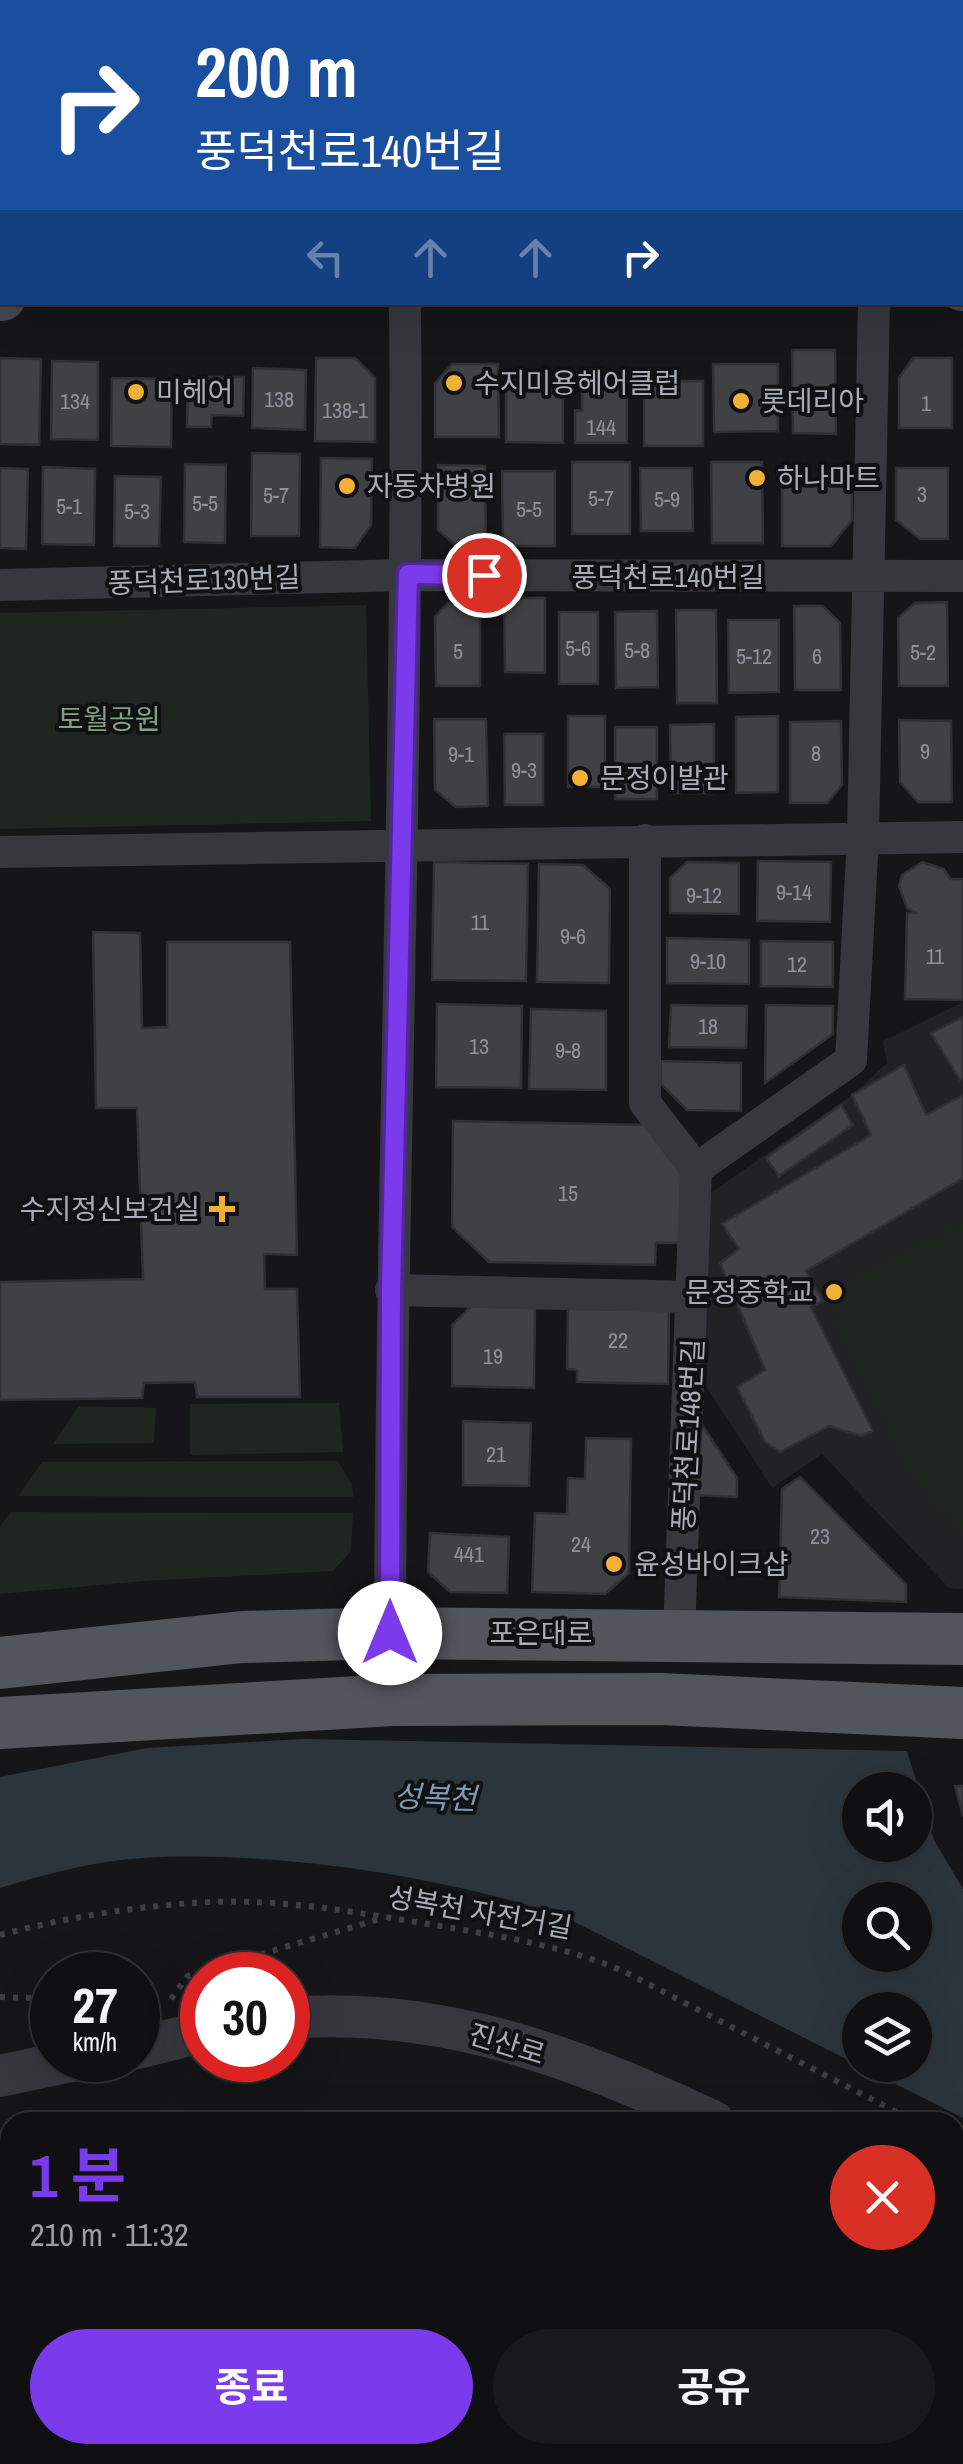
<!DOCTYPE html>
<html lang="ko">
<meta charset="utf-8">
<style>
:root{--surface:#101012;--page:#19191b;--text:#f1f3f6;--muted:#9c9d9f;--line:#303032;--accent:#7c3aed}
body{margin:0;font-family:"Archivo Narrow","Noto Sans KR",sans-serif;background:var(--page);color:var(--text);height:100vh;display:flex;flex-direction:column;font-size:38px;white-space:nowrap}
*{box-sizing:border-box;margin:0}
p{font-size:32px;color:var(--muted)}
.icon{flex:none;width:55px;height:55px;fill:none;stroke:currentColor;stroke-width:2;stroke-linecap:round;stroke-linejoin:round}
.map{position:relative;flex:1;overflow:hidden}
.details{position:absolute;left:0px;top:2112px;width:965px;height:352px;display:flex;flex-direction:column;background:var(--surface);border-radius:30px 30px 0 0;box-shadow:0 10px 40px #0002,0 0 0 2px var(--line)}
.details>*{flex:none}
.guide{position:absolute;left:0px;top:0px;width:965px;height:305px;box-shadow:0 10px 40px #0002,0 0 0 2px var(--line);background:#1a4fa0;color:#fff;overflow:hidden}
.buttons{position:absolute;left:842px;top:1772px;display:grid;gap:20px}
.buttons a{display:grid;place-items:center;width:90px;height:90px;border-radius:50%;background:var(--surface);box-shadow:0 10px 40px #0002,0 0 0 2px var(--line);font-size:50px}
.speed{position:absolute;left:30px;top:1952px;display:flex;gap:20px;font-size:50px;font-weight:700;text-align:center}
.speed>*{display:grid;place-content:center;width:130px;height:130px;border-radius:50%;background:var(--surface);box-shadow:0 10px 40px #0002,0 0 0 2px var(--line);line-height:1}
.speed small{font-size:25px;font-weight:400}
.speed .limit{border:15px solid #d22;background:#fff;color:#111}
.pin{position:absolute;display:grid;place-items:center;width:85px;height:85px;color:#fff;margin:-42px;border:5px solid #fff;border-radius:50%;box-shadow:0 2px 10px #0007}
.me{position:absolute;width:110px;margin:-55px;rotate:0deg;stroke-linejoin:round;filter:drop-shadow(0 0 8px #0008)}
.turn{display:flex;align-items:center;gap:35px;height:210px;padding:0 30px;font-size:45px}
.turn .icon{width:130px;height:130px;stroke-width:2.5}
.turn b{display:block;font-size:70px;line-height:85px}
.lanes{display:flex;align-items:center;height:95px;padding:0 30px;background:#0003;justify-content:center;gap:50px;direction:ltr}
.lanes .off{opacity:.35}
.round{display:grid;place-items:center;flex:none;width:105px;height:105px;border-radius:52px;background:var(--page)}
.summary{display:flex;align-items:center;justify-content:space-between;height:170px;padding:0 30px}
h1{font-size:60px;font-weight:700;line-height:75px;color:var(--accent)}
.primary-button{display:flex;gap:20px;margin-top:auto;padding:20px 30px}
.primary-button a{flex:1;height:115px;border-radius:60px;background:var(--accent);color:#fff;font-size:40px;font-weight:700;line-height:115px;text-align:center}
.primary-button a+a{background:var(--page);color:var(--text)}
.map>svg:first-child{display:block}
.built{fill:#222225}
.green{fill:#1e261f}
.water{fill:#2c353c;fill-rule:evenodd}
.building{fill:#404145;stroke:#303034;stroke-width:2.5}
.lines{fill:none;stroke-linecap:round;stroke-linejoin:round}
.path{stroke:#3d3f44;stroke-width:6;stroke-dasharray:5 8;stroke-linecap:butt}
.minor{stroke:#37383d;stroke-width:32}
.tertiary{stroke:#37383d;stroke-width:42}
.secondary{stroke:#45474d;stroke-width:48}
.primary{stroke:#53555c;stroke-width:52}
.route-casing{stroke:#51269a;stroke-width:25}
.route{stroke:#7c3aed;stroke-width:18}
.poi-dot{fill:#f2b134;stroke:#111113;stroke-width:4}
.labels{text-anchor:middle;stroke-width:8;stroke-linejoin:round;paint-order:stroke}
.number-label{font-size:22px;fill:#8e929b}
.poi-label{font-size:28px;fill:#a8adb8;stroke:#111113;text-anchor:start}
.street-label{font-size:28px;fill:#a8adb8;stroke:#111113}
.park-label{font-size:28px;fill:#7fa381;stroke:#111113}
.water-label{font-size:30px;font-style:italic;fill:#7f9bb3;stroke:#111113}
</style>
<div class="map">
<svg width="963" height="2464" viewBox="0 0 963 2464">
<rect width="100%" height="100%" fill="#161618"/>
<path class="built" d="M963,1002V1589L949,1588L822,1454L772,1488L706,1386L703,1198L852,1095L887,1063L883,1041Z
M955,2303L963,2307V2464H754L759,2455H955Z"/>
<path class="green" d="M366,605L371,821L0,829V613Z
M963,1221V1532C898,1479 860,1370 823,1295Z
M339,1403L343,1452L190,1455V1404Z
M79,1406L156,1408L154,1443L53,1444Z
M338,1461L352,1485L353,1497L18,1496L42,1462Z
M11,1512L353,1513L351,1551L333,1571L144,1581L0,1594V1526Z"/>
<path class="water" d="M304,1739L907,1751L934,1840L963,1889V2118L567,1918C447,1876 270,1850 143,1858C95,1861 45,1874 0,1888V1777L147,1748ZM860,1790H915V1845H860ZM860,1900H915V1955H860ZM860,2010H915V2065H860Z"/>
<path class="building" d="M272,0H343L354,2H272Z
M565,0V2H453L454,0Z
M730,0H822V2H730Z
M904,0H963V192L962,2Z
M581,1L696,2H581Z
M0,9H2V101H0Z
M0,131H2V231H0Z
M792,350H835L836,434L793,433Z
M0,358L41,359L39,445L0,444Z
M316,358H355L375,378V442L315,441Z
M913,358H952V428H899V378Z
M52,361L98,362V440L51,439Z
M452,364H498L499,437H435V383Z
M713,364H778V431L714,432Z
M253,368L306,370L305,430L252,428Z
M188,377H244L243,416L212,415L211,427H187Z
M112,378L172,379L171,447L111,446Z
M506,378H563V443L506,442Z
M582,381H627V443H575V410L582,411Z
M644,381H703V446H644Z
M252,453L300,454L299,536H251Z
M321,458L372,459L371,525L355,548L320,547Z
M572,462H630V534H572Z
M711,462H762L763,543H712Z
M185,464L226,465L225,543L184,542Z
M438,465L485,466L486,544H454L438,530Z
M43,467L95,469L94,545L42,544Z
M0,468L28,469L26,549L0,548Z
M640,468H692L693,531H641Z
M896,468H948V539H920L896,520Z
M502,471H555V546H503Z
M115,476L161,477L159,546H114Z
M782,485H852V520L831,546H782Z
M504,598H545V673L505,672Z
M947,602L948,686H899L898,618L915,603Z
M448,603H480V686H436L435,617Z
M794,606H823L840,623L841,690H795Z
M676,610H716L717,703H677Z
M657,611L658,687L616,688L615,612Z
M559,612H598V684H559Z
M728,620H779V692L729,693Z
M568,716H605V787H568Z
M778,716V792L736,793V717Z
M434,719H486L488,806L456,807L435,790Z
M899,720L951,721L952,802H918L900,782Z
M841,721L842,785L827,803H790V722Z
M714,724V793H671L670,725Z
M615,727H657V799H615Z
M504,734H543V805H505Z
M758,861L831,862L830,922L757,921Z
M434,862L528,864L526,981L432,980Z
M687,862L739,863V914L670,913V878Z
M922,862L944,869L950,879H963V1000L905,999L907,913H917L907,908L899,886L902,875Z
M539,864L583,865L610,889L609,983L537,982Z
M93,932L140,933L142,1028L167,1027V942H290L297,1255L264,1254L265,1289H297L300,1397H197L195,1382L144,1383L142,1398L0,1400V1282L143,1279L137,1108H96Z
M667,938L749,940V984L667,983Z
M761,941L833,942V987L761,986Z
M437,1004L522,1006L521,1088L436,1087Z
M671,1005L747,1006L746,1048L669,1047Z
M766,1005L833,1006V1034L765,1083Z
M531,1009L606,1011V1090L529,1089Z
M963,1017V1078L960,1080L931,1033Z
M661,1061L741,1063V1111L687,1110L661,1084Z
M904,1065L926,1115L963,1095V1178L806,1271L823,1301L811,1307L873,1431L861,1436L829,1426L780,1452L765,1442L737,1387L765,1370L720,1263L739,1249L722,1224L871,1135L852,1095Z
M841,1105L853,1125L779,1176L766,1158Z
M453,1121L646,1125L683,1160L682,1243H656L655,1265L489,1262L452,1227Z
M475,1303L535,1304L534,1388L452,1386V1325Z
M568,1308L669,1310L668,1384L577,1382V1370L567,1369Z
M694,1413L737,1478V1497L697,1495Z
M463,1421L531,1423L529,1486L463,1485Z
M586,1438L631,1439L629,1573L605,1594L532,1592L535,1513L567,1514L568,1478L585,1479Z
M800,1477L906,1584V1602L779,1597L782,1489Z
M430,1533L509,1537L507,1593L450,1592L428,1572Z
M955,1786H963V1816Z
M955,2314L963,2318V2349L957,2361Z
M10,2408V2455H48L51,2464H0V2411Z
M825,2455H872L877,2459L873,2464H818Z"/>
<g class="lines">
<path class="path" d="M0,1935C68,1917 141,1905 212,1902C288,1899 366,1914 440,1926C504,1937 566,1946 625,1972L916,2122
M0,1997L31,1998L43,2027
M171,1999L188,1976L383,1918
M955,2143L963,2147"/>
<path class="minor" d="M393,0L394,2
M872,0V2
M0,585L408,575L963,576
M645,840V1103L696,1169
M0,852L963,837
M391,1290L695,1297
M390,1633C391,1189 409,746 405,302
M679,1634L696,1169L851,1060L863,836L874,302"/>
<path class="tertiary" d="M288,2018C440,2006 579,2058 714,2122
M138,2048L202,2032
M0,2076L76,2060
M955,2239L963,2243"/>
<path class="secondary" d="M962,287H963
M0,297H2"/>
<path class="primary" d="M0,1663L242,1637L390,1633L963,1639
M0,1723L393,1700L661,1699L963,1713"/>
</g>
<g class="lines">
<defs>
<path id="route" d="M390,1633L391,1290L408,574L484,575"/>
</defs>
<use href="#route" class="route-casing"/>
<use href="#route" class="route"/>
</g>
<g class="poi-dot">
<circle cx="454" cy="383" r="10"/>
<circle cx="136" cy="392" r="10"/>
<circle cx="741" cy="401" r="10"/>
<circle cx="757" cy="478" r="10"/>
<circle cx="347" cy="486" r="10"/>
<circle cx="580" cy="778" r="10"/>
<path d="M217 1194h10v10h10v10h-10v10h-10v-10h-10v-10h10z"/>
<circle cx="834" cy="1292" r="10"/>
<circle cx="614" cy="1564" r="10"/>
</g>
<g class="labels">
<g class="number-label">
<text x="279" y="407">138</text>
<text x="75" y="409">134</text>
<text x="926" y="411">1</text>
<text x="345" y="418">138-1</text>
<text x="601" y="435">144</text>
<text x="922" y="502">3</text>
<text x="276" y="503">5-7</text>
<text x="601" y="506">5-7</text>
<text x="667" y="507">5-9</text>
<text x="205" y="511">5-5</text>
<text x="69" y="514">5-1</text>
<text x="529" y="517">5-5</text>
<text x="137" y="519">5-3</text>
<text x="578" y="656">5-6</text>
<text x="637" y="658">5-8</text>
<text x="458" y="659">5</text>
<text x="923" y="660">5-2</text>
<text x="754" y="664">5-12</text>
<text x="817" y="664">6</text>
<text x="925" y="759">9</text>
<text x="816" y="761">8</text>
<text x="461" y="762">9-1</text>
<text x="524" y="778">9-3</text>
<text x="794" y="900">9-14</text>
<text x="704" y="903">9-12</text>
<text x="480" y="930">11</text>
<text x="573" y="944">9-6</text>
<text x="935" y="964">11</text>
<text x="708" y="969">9-10</text>
<text x="797" y="972">12</text>
<text x="708" y="1034">18</text>
<text x="479" y="1054">13</text>
<text x="568" y="1058">9-8</text>
<text x="568" y="1201">15</text>
<text x="618" y="1348">22</text>
<text x="493" y="1364">19</text>
<text x="496" y="1462">21</text>
<text x="820" y="1544">23</text>
<text x="581" y="1552">24</text>
<text x="469" y="1562">441</text>
</g>
<g class="poi-label">
<text x="474" y="393">수지미용헤어클럽</text>
<text x="156" y="402">미헤어</text>
<text x="761" y="411">롯데리아</text>
<text x="777" y="488">하나마트</text>
<text x="367" y="496">자동차병원</text>
<text x="600" y="788">문정이발관</text>
<text x="200" y="1219" text-anchor="end">수지정신보건실</text>
<text x="814" y="1302" text-anchor="end">문정중학교</text>
<text x="634" y="1574">윤성바이크샵</text>
</g>
<g class="street-label">
<text x="668" y="587">풍덕천로140번길</text>
<text transform="translate(204 580) rotate(-2)" y="10">풍덕천로130번길</text>
<text transform="translate(688 1435) rotate(-87)" y="10">풍덕천로148번길</text>
<text x="541" y="1643">포은대로</text>
<text transform="translate(480 1912) rotate(10)" y="10">성복천 자전거길</text>
<text transform="translate(507 2044) rotate(17)" y="10">진산로</text>
</g>
<g class="park-label">
<text x="109" y="729">토월공원</text>
</g>
<g class="water-label">
<text transform="translate(435 1798) rotate(2)" y="10">성복천</text>
</g>
</g>
</svg>
<div class="buttons">
<a><svg class="icon" aria-label="sound" viewBox="0 0 24 24"><path d="M4 9h4l5-4v14l-5-4H4zM17 9q2 3 0 6"/></svg></a>
<a><svg class="icon" aria-label="search" viewBox="0 0 24 24"><circle cx="10" cy="10" r="6"/><path d="M15 15l6 6"/></svg></a>
<a><svg class="icon" aria-label="layers" viewBox="0 0 24 24"><path d="M12 4l9 5-9 5-9-5zM3 14l9 5 9-5"/></svg></a>
</div>
<div class="speed"><div>27<small>km/h</small></div><div class="limit">30</div></div>
<div class="pin" style="left:484px;top:575px;background:#d93025"><svg class="icon" aria-label="arrive" viewBox="0 0 24 24"><path d="M6 21V4h12l-3 4 3 4H6"/></svg></div>
<svg class="me" style="left:390px;top:1633px" viewBox="-20 -20 40 40"><circle r="19" fill="#fff"/><path d="M0-13L10 11 0 6-10 11z" fill="#7c3aed"/></svg>
<div class="guide">
<div class="turn"><svg class="icon" aria-label="right" viewBox="0 0 24 24"><path d="M7 20v-9h11M14 6l5 5-5 5"/></svg><div><b>200 m</b>풍덕천로140번길</div></div>
<div class="lanes"><svg class="icon off" aria-label="left" viewBox="0 0 24 24"><path d="M17 20v-9H6M10 6l-5 5 5 5"/></svg><svg class="icon off" aria-label="ahead" viewBox="0 0 24 24"><path d="M12 20V5M6 11l6-6 6 6"/></svg><svg class="icon off" aria-label="ahead" viewBox="0 0 24 24"><path d="M12 20V5M6 11l6-6 6 6"/></svg><svg class="icon" aria-label="right" viewBox="0 0 24 24"><path d="M7 20v-9h11M14 6l5 5-5 5"/></svg></div>
</div>
<section class="details">
<div class="summary"><div><h1>1 분</h1><p>210 m · 11:32</p></div><a class="round" style="background:#d93025;color:#fff"><svg class="icon" aria-label="close" viewBox="0 0 24 24"><path d="M6 6l12 12M18 6L6 18"/></svg></a></div>
<div class="primary-button"><a>종료</a><a>공유</a></div>
</section>
</div>
